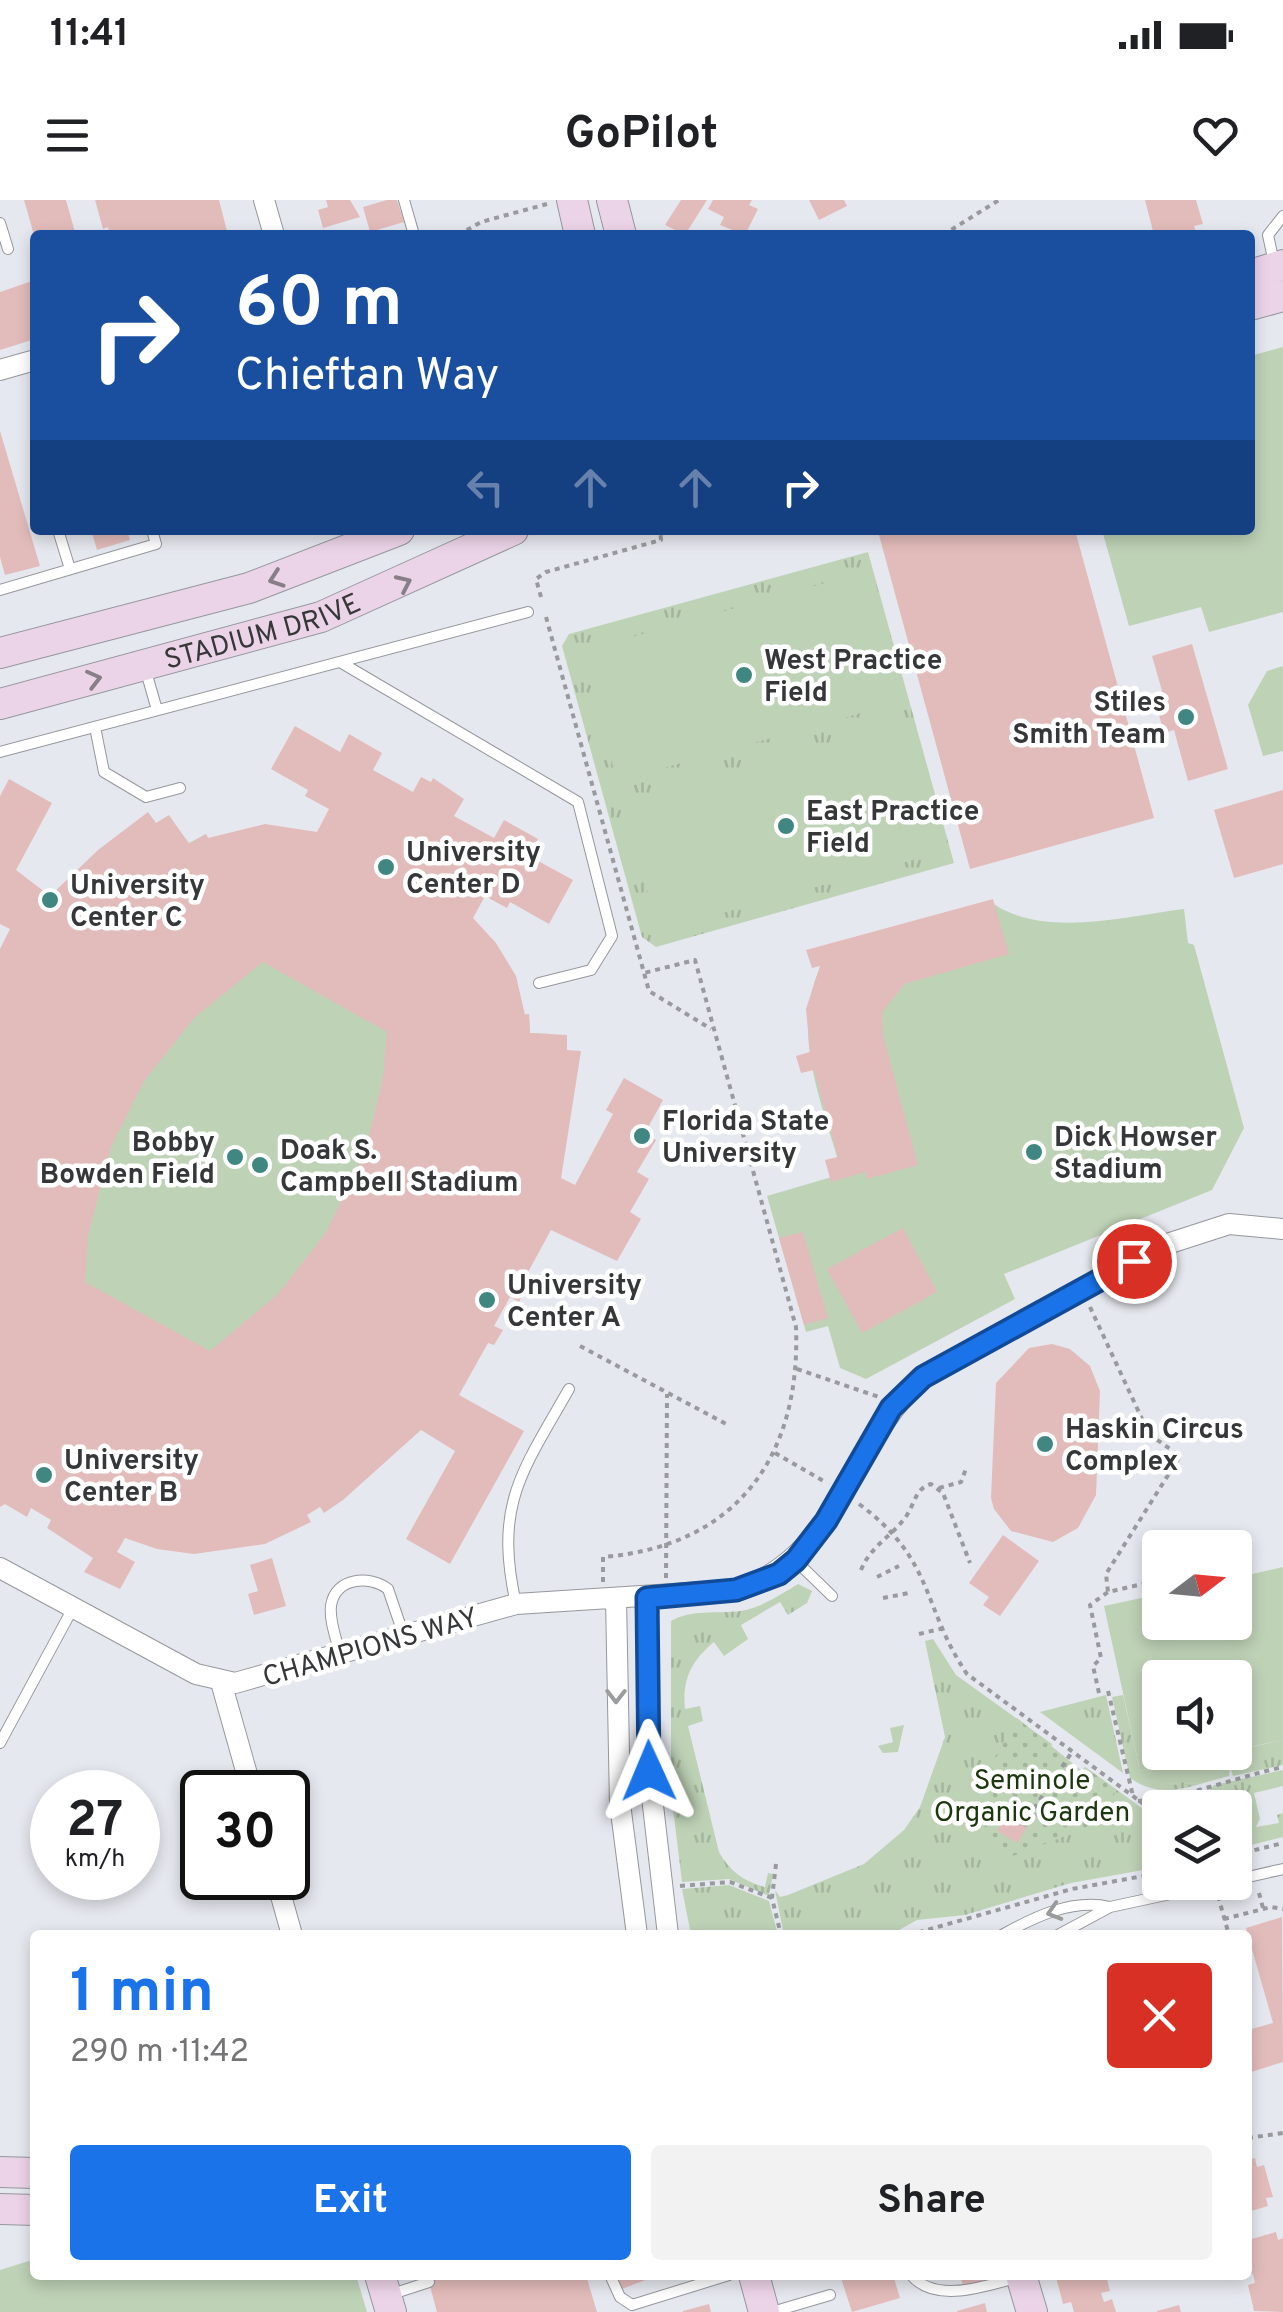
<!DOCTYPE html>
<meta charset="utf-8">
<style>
:root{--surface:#fff;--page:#f2f2f2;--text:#202124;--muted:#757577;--accent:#1a73e8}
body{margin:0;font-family:Overpass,sans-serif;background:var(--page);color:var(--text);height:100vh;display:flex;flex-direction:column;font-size:38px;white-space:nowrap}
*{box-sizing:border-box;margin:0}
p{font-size:32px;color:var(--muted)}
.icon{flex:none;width:55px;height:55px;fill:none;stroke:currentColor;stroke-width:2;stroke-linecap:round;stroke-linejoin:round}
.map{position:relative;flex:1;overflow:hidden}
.sheet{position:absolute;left:30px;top:1730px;width:1222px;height:350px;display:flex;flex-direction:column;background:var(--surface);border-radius:10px;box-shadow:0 5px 15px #0003}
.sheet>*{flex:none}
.banner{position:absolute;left:30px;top:30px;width:1225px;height:305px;border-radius:10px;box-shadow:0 5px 15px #0003;background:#1a4fa0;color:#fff;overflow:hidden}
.needle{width:65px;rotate:74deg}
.buttons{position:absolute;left:1142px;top:1330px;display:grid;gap:20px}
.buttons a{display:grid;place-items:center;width:110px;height:110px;border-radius:10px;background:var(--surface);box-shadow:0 5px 15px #0003;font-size:50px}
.speed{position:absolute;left:30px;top:1570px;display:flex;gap:20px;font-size:50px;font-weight:700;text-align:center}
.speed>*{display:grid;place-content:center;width:130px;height:130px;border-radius:50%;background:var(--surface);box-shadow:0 5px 15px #0003;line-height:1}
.speed small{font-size:25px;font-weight:400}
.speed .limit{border:5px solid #111;border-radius:15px;background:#fff;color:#111}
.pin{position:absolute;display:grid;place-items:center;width:85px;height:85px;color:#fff;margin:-42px;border:5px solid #fff;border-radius:50%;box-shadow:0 2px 10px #0007}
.me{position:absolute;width:110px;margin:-55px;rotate:359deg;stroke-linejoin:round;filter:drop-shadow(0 0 8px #0008)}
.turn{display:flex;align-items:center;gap:35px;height:210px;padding:0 40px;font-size:45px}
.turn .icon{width:130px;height:130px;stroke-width:2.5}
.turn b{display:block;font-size:70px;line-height:85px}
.lanes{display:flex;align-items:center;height:95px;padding:0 40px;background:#0003;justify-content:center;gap:50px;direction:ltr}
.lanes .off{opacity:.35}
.round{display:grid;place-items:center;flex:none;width:105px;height:105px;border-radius:10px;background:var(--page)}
.headline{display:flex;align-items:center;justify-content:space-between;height:170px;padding:0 40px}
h1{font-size:60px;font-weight:700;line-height:75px;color:var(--accent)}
.action{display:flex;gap:20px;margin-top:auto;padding:20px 40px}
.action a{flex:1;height:115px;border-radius:10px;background:var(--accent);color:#fff;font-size:40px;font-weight:700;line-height:115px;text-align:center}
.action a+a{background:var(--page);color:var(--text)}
.status{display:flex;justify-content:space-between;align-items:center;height:70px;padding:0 50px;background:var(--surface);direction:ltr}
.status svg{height:28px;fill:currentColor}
header{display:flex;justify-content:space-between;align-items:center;height:130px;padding:0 40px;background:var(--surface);font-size:45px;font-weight:700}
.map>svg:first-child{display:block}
.grass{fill:url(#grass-tufts)}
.garden{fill:url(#garden-dots)}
.pitch{fill:#bed2b6}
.building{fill:#e2bcbb;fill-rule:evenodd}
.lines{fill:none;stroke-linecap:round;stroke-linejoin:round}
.lane-casing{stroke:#95979d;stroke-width:12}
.street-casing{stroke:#95979d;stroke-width:22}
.secondary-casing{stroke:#95979d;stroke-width:32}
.path{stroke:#989a9e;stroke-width:4;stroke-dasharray:5 5;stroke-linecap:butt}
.lane{stroke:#fff;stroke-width:10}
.street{stroke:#fff;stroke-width:20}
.secondary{stroke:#ecd4e8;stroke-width:30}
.oneway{stroke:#887e88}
.oneway2{stroke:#9a9b9c}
.route-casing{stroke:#114b97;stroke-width:25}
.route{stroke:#1a73e8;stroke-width:18}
.poi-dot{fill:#408781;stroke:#fff;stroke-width:4}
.labels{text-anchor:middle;stroke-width:9;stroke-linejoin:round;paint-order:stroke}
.street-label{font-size:28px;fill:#363739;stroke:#fff}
.poi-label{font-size:28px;font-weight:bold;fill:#363739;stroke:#fff;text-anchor:start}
.park-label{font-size:28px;fill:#1d380f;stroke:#fff}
</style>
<div class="status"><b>11:41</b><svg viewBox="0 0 49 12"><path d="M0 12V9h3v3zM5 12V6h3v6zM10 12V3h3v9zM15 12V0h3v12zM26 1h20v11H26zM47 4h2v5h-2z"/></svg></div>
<header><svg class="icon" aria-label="menu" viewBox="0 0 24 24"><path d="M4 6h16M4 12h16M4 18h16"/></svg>GoPilot<svg class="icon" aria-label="heart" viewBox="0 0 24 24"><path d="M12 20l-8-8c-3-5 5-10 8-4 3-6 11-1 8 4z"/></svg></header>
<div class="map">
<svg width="1283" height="2112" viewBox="0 0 1283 2112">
<defs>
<pattern id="grass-tufts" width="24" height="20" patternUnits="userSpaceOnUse" patternTransform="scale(2.5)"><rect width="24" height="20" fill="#bed2b6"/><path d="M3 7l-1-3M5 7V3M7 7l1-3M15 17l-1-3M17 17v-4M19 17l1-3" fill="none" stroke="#a4b59d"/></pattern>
<pattern id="garden-dots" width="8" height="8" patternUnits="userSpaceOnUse" patternTransform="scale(2.5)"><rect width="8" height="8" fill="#bed2b6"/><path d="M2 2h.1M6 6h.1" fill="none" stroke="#a4b59d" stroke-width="1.8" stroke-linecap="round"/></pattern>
</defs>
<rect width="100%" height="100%" fill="#e6e8ef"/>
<path class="grass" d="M868,352L954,663L656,747L642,737L562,446L569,434Z
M798,1384L812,1391L807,1403L788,1415L780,1402L741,1425L748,1439L724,1456L714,1442C691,1461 682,1480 685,1509L700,1506L703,1521L688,1526L719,1652C729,1671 745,1682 765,1687L768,1673L773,1674L769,1696L729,1679L682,1682L671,1592V1421C692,1409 716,1414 741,1411C762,1407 780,1395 798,1384Z
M933,1439L956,1475L1052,1544L1051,1547L1082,1571L1085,1567L1160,1621V1667L1071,1683L965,1715L917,1720L890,1735H784L775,1690L780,1697L788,1695L864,1664L904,1630L920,1607L945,1537L925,1441Z
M1106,1495L1123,1573L1040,1512Z
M1123,1495L1140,1571L1283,1540V1565L1233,1576L1230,1567L1229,1576C1194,1584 1164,1602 1130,1578L1112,1497Z
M904,1525L898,1552L883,1553L878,1546L893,1542L890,1528Z
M1283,1570V1586L1254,1593L1260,1619L1256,1627L1279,1623L1277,1615L1283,1613V1637L1235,1649V1608L1165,1607L1203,1599L1214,1585Z
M729,1685L769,1701L778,1735H691L682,1689Z"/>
<path class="garden" d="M1017,1518L1082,1571L1085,1567L1117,1590L1092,1626L1010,1657L986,1642L981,1582Z"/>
<path class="pitch" d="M1283,147V412L1209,432L1201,407L1129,426L1102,330H1250V156Z
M872,370L908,500L617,581L581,451Z
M1283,466V551L1263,556L1248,505L1267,471Z
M914,521L949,650L658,731L623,602Z
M177,627L189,643L206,634L230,687L472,821L529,814L530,833L551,834L550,858L153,1314L0,830Z
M995,705C1048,738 1125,716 1184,709L1188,743L1194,745L1244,928L1212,990L1004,1074L1015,1099L866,1179L840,1168L828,1126L806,1132L767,996L842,974C824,907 788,831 822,764Z
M1283,1367V1540L1235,1550V1478H1160V1552L1224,1553L1140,1571L1104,1406L1160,1394V1422H1235V1378Z
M35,2059V2075H356L367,2112H0V2070Z"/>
<path class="building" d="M24,0H66L75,32L34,35Z
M95,0H219L228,35H110L108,27L103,29Z
M326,0H350L360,17L323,28L318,10L328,7Z
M387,0H397L404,22L370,32L363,7Z
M681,0H707L685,35L665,25Z
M713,0H752L749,5L758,9L745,35L720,25L724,17L708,9Z
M809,0H844L847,6L819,20Z
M1145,0H1196L1203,24L1194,26L1197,35H1154Z
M35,80V139L0,150V92Z
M0,231L40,366L5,375L0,357Z
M91,330H127L130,340L97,350Z
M895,330H1075L1154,618L970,669L879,335Z
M1192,444L1228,569L1188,581L1174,530L1164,533L1156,504L1165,501L1152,456Z
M295,526L340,552L349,534L382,553L373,570L413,592L421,577L431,582L433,578L464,599L454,616L494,638L504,620L538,639L529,656L573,680L549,724L510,702L507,708L485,696L473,718L496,743L516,776L525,815L529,814L530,833L567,835V850L581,851L561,978L575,985L613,914L606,910L624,878L663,900L645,933L656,940L637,972L649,979L630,1012L641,1019L617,1061L551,1030L522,1083L526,1086L519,1102L510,1097L494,1126L503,1130L494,1145L488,1143L459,1195L524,1231L450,1364L406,1339L455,1251L421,1230L343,1300L324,1313L320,1307L307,1315L311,1322L265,1344L194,1354L157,1349L125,1338L117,1352L135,1362L120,1389L84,1372L93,1358L47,1328L51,1320L31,1308L27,1317L5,1304L0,1307V749L10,729L0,724V596L9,579L52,603L16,670L50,696L98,650L148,612L156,623L169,615L189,644L206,634L208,638L265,624L317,632L329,609L305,596L308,590L271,569ZM263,762L387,832L383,877L365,953L325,1034L278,1094L210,1151L85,1082L88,1036L111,947L144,881L195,817Z
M1283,590V664L1234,678L1214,610Z
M993,699L1009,754L904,784L882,813L883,835L918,965L867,979L865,972L831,982L825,960L838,957L814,870L801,873L796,856L810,852L806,809L820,766L812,768L806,750Z
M903,1028L937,1092L862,1133L827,1069Z
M803,1032L828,1118L804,1125L779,1038Z
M1052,1144L1070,1149L1090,1166L1100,1191L1096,1295L1078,1328L1053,1342L1011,1331L994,1309L991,1298L996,1183L1029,1148Z
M1003,1335L1039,1361L1000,1416L983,1405L989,1397L969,1383Z
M272,1358L286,1406L254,1415L248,1394L258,1391L250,1365Z
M1002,1614L1027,1628L1017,1643L998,1631Z
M1282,1717L1283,1862L1248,1873V1830L1273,1823L1246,1728Z
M1255,1958L1257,1967L1264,1965L1273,1997L1266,1998L1268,2006L1248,2012V1960Z
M1276,2032L1278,2040L1283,2038V2112L1254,2111L1248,2085L1255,2083L1253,2074L1248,2075V2040Z
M427,2075H586L597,2112H437Z
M614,2075H656V2076L619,2090Z
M840,2075H893L900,2098L852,2112Z
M960,2075H985L986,2080L963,2086Z
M1065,2075H1106L1110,2091L1101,2093L1104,2102L1112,2099L1116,2112H1074L1071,2102L1063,2104L1056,2077Z
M985,2103L987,2112H957V2111Z
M709,2104L711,2112H683V2111Z
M1179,2105L1181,2112H1157V2111Z"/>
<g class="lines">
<defs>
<path id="lane" d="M404,0L414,35
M0,23L8,49
M1274,63L1268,35L1283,16
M58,330L70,369
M0,390L156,344L152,330
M340,462L578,602L612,736L591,770L539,783
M145,468L157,510
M95,527L104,572L146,597L180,588
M0,552L528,412
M796,1361L832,1396
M516,1404C494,1305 521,1273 569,1189
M340,1455C337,1440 329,1421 331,1406C335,1377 370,1375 388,1389L404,1436
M0,1543L73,1408
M1235,1680L1283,1669
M1002,1735C1034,1717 1073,1698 1110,1707
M1058,1735L1110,1707L1226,1682
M610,2075L620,2097L632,2105L729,2075
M911,2075C936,2105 988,2085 1019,2077
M392,2094L429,2082
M772,2112L830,2095"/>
<path id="street" d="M264,0L274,35
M0,170L35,160
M0,1368L196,1474L235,1483L516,1404L735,1390C839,1360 847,1245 923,1177L1164,1045L1229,1024L1283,1029
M647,1398L649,1571L668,1735
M616,1399L620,1604L637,1735
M221,1482L252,1592
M276,1678L292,1735"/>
<g id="secondary">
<path d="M572,0L580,35"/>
<path d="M612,0L621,35"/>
<path d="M1250,75L1283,65"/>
<path d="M1250,105L1283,96"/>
<path d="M0,453L249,388L399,330"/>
<path id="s1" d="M0,504L321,417L513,330"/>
<path d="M0,1972L35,1973"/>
<path d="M0,2009L35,2010"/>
<path d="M380,2075L391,2112"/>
<path d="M754,2075L764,2112"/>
<path d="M1021,2075L1032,2112"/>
</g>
</defs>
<use href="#lane" class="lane-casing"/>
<use href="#street" class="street-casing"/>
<use href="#secondary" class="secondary-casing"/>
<path class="path" d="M458,35L481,22L547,4
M943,35L999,0
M541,397L536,379L546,372L661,340L660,330
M546,417L649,791L711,829
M1090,1107L1149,1234L1180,1256L1106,1374L1108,1392
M580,1146L728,1225
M797,1169L879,1197
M775,1253L827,1283
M939,1288L961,1282L967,1266
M859,1304C935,1360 922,1408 967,1474L1160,1616
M1197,1348L1202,1334
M861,1370C871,1345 893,1336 907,1315C915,1302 916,1288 931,1284L943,1293L970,1363
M877,1377L899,1366
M666,1378L667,1194
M603,1382V1357C738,1346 801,1255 796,1127L695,760L644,773
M883,1398L909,1393
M919,1434L944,1428
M1108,1491L1133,1596
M1099,1493L1093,1466L1101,1458L1090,1405L1108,1392L1160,1380
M1138,1601C1189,1597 1233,1578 1283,1567
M1023,1625L1072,1552
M1235,1655L1283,1643
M776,1664L772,1698L781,1735
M680,1686L730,1682L772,1698
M1259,1693L1263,1708
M1218,1696L1229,1735
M1224,1719L1271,1707L1283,1709
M909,1735L1072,1689L1160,1673
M1248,1938L1283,1933"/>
<use href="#lane" class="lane"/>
<use href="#street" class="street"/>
<use href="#secondary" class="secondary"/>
</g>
<defs><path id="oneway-chevron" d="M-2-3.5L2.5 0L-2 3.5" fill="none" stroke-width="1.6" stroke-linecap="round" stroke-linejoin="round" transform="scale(2.5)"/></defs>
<g class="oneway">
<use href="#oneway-chevron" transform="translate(276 379) rotate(161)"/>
<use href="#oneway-chevron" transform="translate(404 383) rotate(-25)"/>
<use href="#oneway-chevron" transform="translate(94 479) rotate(-14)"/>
</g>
<g class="oneway2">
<use href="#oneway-chevron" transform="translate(616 1496) rotate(90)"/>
<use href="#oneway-chevron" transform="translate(1054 1712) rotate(163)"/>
</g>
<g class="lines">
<defs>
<path id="route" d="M649,1571L647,1398L736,1390L779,1374L796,1360L826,1321L891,1208L923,1177L1134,1061"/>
</defs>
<use href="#route" class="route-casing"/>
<use href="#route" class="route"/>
</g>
<g class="poi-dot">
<circle cx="744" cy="475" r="10"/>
<circle cx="1186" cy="517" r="10"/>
<circle cx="786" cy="626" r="10"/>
<circle cx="386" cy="667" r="10"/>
<circle cx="50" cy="700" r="10"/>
<circle cx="642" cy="936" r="10"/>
<circle cx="1034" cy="952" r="10"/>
<circle cx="235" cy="957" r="10"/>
<circle cx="260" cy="965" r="10"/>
<circle cx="487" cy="1100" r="10"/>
<circle cx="1045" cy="1244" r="10"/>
<circle cx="44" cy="1275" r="10"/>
</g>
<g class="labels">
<g class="street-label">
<text dy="10" stroke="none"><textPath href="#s1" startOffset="272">STADIUM DRIVE</textPath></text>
<text transform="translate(370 1446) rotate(-16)" y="10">CHAMPIONS WAY</text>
</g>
<g class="poi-label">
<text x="764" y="469">West Practice<tspan x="764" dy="32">Field</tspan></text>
<text x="1166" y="511" text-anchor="end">Stiles<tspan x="1166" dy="32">Smith Team</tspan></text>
<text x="806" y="620">East Practice<tspan x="806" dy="32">Field</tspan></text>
<text x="406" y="661">University<tspan x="406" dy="32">Center D</tspan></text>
<text x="70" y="694">University<tspan x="70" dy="32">Center C</tspan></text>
<text x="662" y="930">Florida State<tspan x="662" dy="32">University</tspan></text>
<text x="1054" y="946">Dick Howser<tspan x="1054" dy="32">Stadium</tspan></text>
<text x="215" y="951" text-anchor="end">Bobby<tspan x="215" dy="32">Bowden Field</tspan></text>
<text x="280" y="959">Doak S.<tspan x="280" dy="32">Campbell Stadium</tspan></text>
<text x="507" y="1094">University<tspan x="507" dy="32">Center A</tspan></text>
<text x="1065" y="1238">Haskin Circus<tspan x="1065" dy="32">Complex</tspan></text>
<text x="64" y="1269">University<tspan x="64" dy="32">Center B</tspan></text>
</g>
<g class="park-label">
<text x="1032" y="1589">Seminole<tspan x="1032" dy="32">Organic Garden</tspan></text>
</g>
</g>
</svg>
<div class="buttons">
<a><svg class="needle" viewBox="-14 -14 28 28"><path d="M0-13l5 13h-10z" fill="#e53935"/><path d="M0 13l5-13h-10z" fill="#757577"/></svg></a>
<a><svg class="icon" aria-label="sound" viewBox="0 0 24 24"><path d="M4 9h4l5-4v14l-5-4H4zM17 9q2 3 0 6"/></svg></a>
<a><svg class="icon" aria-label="layers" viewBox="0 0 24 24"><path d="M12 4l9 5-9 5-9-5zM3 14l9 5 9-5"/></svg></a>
</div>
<div class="speed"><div>27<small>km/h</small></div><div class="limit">30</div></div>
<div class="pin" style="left:1134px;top:1061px;background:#d93025"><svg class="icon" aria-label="arrive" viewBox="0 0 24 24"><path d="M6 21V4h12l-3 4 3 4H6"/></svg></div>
<svg class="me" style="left:649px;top:1571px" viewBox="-20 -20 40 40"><path d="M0-17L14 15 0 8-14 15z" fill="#1a73e8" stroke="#fff" stroke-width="4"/></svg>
<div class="banner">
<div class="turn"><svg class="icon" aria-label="right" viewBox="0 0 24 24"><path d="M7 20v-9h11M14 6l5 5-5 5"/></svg><div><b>60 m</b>Chieftan Way</div></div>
<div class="lanes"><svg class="icon off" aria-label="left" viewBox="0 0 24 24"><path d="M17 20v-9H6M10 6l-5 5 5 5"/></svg><svg class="icon off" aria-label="ahead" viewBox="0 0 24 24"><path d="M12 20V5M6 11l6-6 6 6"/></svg><svg class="icon off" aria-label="ahead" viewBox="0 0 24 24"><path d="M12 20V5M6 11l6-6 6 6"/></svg><svg class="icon" aria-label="right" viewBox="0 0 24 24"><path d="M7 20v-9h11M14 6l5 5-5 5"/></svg></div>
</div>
<section class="sheet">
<div class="headline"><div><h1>1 min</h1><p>290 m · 11:42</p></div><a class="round" style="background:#d93025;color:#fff"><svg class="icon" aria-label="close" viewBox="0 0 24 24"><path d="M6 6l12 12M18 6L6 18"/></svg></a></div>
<div class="action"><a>Exit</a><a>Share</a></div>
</section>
</div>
